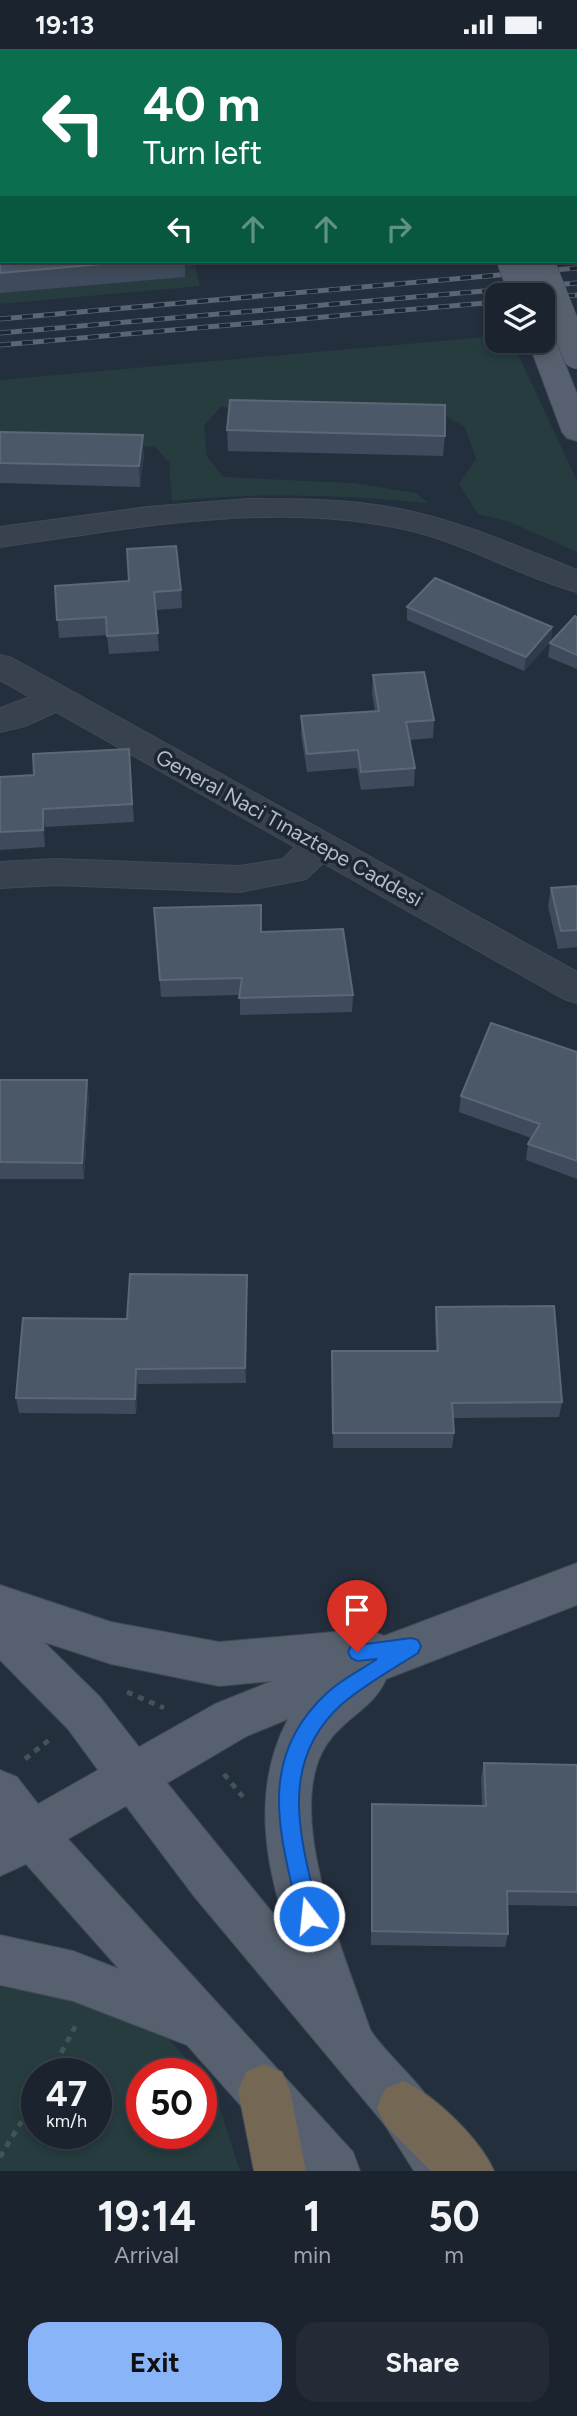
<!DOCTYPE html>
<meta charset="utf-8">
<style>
:root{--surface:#1b232e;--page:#242b36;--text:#f1f3f6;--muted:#a0a4aa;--line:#39404a;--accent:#8ab4f8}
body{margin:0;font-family:Figtree,sans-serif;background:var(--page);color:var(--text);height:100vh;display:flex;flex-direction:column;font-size:26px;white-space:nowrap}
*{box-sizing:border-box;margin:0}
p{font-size:23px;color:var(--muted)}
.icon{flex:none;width:38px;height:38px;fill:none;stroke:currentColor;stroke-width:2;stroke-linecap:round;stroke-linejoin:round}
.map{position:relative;height:2122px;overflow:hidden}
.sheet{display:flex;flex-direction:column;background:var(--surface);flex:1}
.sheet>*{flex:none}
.guide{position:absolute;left:0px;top:0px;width:578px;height:214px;box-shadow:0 4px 10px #0003,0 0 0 2px var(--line);background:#0b6e4f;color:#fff;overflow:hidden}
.fabs{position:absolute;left:485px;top:234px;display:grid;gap:14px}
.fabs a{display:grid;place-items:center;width:70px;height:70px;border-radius:14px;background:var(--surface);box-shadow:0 4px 10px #0003,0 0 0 2px var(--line);font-size:35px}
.speed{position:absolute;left:21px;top:2009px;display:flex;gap:14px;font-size:35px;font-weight:700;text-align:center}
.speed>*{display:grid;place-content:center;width:91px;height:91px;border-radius:50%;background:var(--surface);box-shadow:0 4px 10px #0003,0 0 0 2px var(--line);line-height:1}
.speed small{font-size:18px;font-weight:400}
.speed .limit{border:10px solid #d22;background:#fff;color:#111}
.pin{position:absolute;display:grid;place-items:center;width:60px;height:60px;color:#fff;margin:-72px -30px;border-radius:50% 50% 50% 0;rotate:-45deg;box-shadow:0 0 7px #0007}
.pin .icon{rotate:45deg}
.me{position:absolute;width:77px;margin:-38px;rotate:344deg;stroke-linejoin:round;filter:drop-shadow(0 0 5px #0008)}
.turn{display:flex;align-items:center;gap:24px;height:147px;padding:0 28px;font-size:32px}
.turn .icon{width:91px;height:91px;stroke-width:2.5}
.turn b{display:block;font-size:49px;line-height:60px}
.lanes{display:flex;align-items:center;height:66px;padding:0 28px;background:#0003;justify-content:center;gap:35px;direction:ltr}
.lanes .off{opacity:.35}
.eta{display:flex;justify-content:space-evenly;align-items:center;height:119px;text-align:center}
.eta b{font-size:42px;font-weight:700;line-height:49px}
.button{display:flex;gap:14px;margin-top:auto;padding:14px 28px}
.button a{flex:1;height:80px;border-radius:21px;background:var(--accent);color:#111;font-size:28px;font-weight:700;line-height:80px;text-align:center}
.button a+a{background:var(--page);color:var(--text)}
.status{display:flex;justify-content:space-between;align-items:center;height:49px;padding:0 35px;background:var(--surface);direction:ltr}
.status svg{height:19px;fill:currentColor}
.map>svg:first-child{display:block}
.green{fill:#263c3f;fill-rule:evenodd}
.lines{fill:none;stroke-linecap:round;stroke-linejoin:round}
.minor-casing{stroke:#414a57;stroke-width:2}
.major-casing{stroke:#414a57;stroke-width:2}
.highway-casing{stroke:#434c59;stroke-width:2}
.path{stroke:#3f5557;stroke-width:5;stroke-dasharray:6 6;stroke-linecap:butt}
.minor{fill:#38414e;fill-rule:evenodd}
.major{fill:#56606e;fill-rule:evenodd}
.highway{fill:#746855;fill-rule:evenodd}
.rail-casing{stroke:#5a6575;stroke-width:5}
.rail{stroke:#1d2633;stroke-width:3.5;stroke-dasharray:11;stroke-linecap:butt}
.major-bridge-casing{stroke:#414a57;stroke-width:29;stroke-linecap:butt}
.major-bridge{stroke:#56606e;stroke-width:28}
.wall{fill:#3f4b5c}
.shaded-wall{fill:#2f3b4b}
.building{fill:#4b5868;stroke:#5c6777;stroke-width:2}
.route{fill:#1a73e8;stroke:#114b97;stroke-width:2}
.labels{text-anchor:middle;stroke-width:7;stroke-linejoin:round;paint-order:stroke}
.street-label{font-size:21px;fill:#b4bcc9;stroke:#1d2633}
</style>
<div class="status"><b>19:13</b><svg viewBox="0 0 49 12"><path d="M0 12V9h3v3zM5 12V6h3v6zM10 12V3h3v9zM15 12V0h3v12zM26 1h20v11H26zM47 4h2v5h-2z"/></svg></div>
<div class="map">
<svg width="577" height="2122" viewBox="0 0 577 2122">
<rect width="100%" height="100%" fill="#242f3e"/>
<path class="green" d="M0,134L2,212H194L200,237L0,255Z
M497,287V292H512L577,432V503L510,473L478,465L459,435L476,410L465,378L440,364L221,358L204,376L207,408L224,428L353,434L416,444L428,454C343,446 258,443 172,452L169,413L155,398L0,392V331Z
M0,1932L47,1935L157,1978L201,2025H142V2084H201V2025L213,2038L240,2122H0ZM37,2025H96V2084H37Z"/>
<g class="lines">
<defs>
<path id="minor" d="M76,0H104L105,2H77Z
M576,167H577V183H576Z
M248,450C298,450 349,450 399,460C461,472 519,498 577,521V543C521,528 470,496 412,482C279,450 134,479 0,498V478L148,458Z
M0,606L12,609L577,923V954L564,950L323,814L306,830L240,843L56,836L0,839V813L56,810L240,817L283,810L295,798L56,663L25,677L0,683V659L30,648L0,631Z"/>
<path id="major" d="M437,0H461L462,2H438Z
M576,12H577V26H576Z
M542,284L552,286L556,292L577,345V392L567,389L562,383L528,292H542Z
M577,1514V1556L386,1630C372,1665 329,1672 316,1719C295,1792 346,1910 370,1980C374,1990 409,2025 418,2036C439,2061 458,2093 470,2122H414L385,2076L193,1846L126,1757L68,1790L353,2103L360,2122H299L187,1996L73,1952L0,1936V1886L73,1902L119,1920L26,1815L0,1827V1721L17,1728L38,1755L98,1721L68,1680L0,1611V1536L111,1573L219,1593L368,1580L384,1587ZM44,1593L111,1615L219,1637L272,1632L215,1655L139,1698L100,1648ZM288,1670C252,1738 264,1813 288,1883L167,1734L247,1687Z"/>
<path id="highway" d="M264,2015L282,2023L290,2041L306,2122H254L238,2041L246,2023Z
M403,2032C434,2045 481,2091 494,2122H431L385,2076L377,2058L385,2040Z"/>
</defs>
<use href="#minor" class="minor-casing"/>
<use href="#major" class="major-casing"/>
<use href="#highway" class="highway-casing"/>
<path class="path" d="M127,1643L164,1659
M25,1710L49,1691
M224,1725L243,1748
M50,2025L76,1976
M0,2108L37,2047"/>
<use href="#minor" class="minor"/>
<use href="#major" class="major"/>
<use href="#highway" class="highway"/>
<defs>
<path id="rail" d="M542,249L577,246
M0,270L577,219
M0,284L577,234
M0,296L497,253"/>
</defs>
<use href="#rail" class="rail-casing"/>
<use href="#rail" class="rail"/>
<defs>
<path id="major-bridge" d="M511,212L524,247
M540,212L577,306"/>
</defs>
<use href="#major-bridge" class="major-bridge-casing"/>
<use href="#major-bridge" class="major-bridge"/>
</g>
<path class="wall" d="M0,126L2,212H185V228L0,244Z
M227,381L445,387L443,407L228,402Z
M0,383L144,406L140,438L0,434Z
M55,537L181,541L182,559L156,561L159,602L109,605L107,586L59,589Z
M407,558L552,578L551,592L524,622L407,571Z
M577,568V620L548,608L550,594Z
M373,626L434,671L433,689L409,691L415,719L414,737L361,741L357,719L307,723L301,685V667L375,662L372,644Z
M129,700L134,773L45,778V798L0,801V728L34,726Z
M577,837V898L558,900L548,857L551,839Z
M154,859L261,883L353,946L352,963L240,966V946L161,948Z
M577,1003V1130L526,1111L528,1095L531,1089L459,1063L461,1047Z
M0,1031L89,1048L84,1130H0Z
M247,1241L246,1334L138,1335L136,1365L19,1364L16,1349L127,1270Z
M436,1258L562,1353L559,1368L453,1369L454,1384L452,1399H333L332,1302H436L435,1273Z
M484,1714L577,1716V1857L507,1856L508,1885L505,1898L371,1896V1770L372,1755L482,1757L481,1729Z"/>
<path class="shaded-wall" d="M0,43H2V65H0Z
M143,386L144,406L140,438L139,417Z
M552,578L551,592L524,622L526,608Z
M43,760L45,778V798L43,781Z
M87,1031L89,1048L84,1130L82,1114Z
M247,1226V1241L246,1334L245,1319Z
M136,1320L138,1335L136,1365L135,1350Z"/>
<path class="building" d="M316,0H419V2H317Z
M2,24V43H0V25Z
M0,126H2V212H137L0,224Z
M230,351L445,356V387L227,381Z
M0,383L143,386L139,417L0,414Z
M176,497L181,541L154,543L158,584L107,587L106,568L57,571L55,537L129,532L127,500Z
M435,529L552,578L526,608L407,558Z
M575,567L577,568V606L550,594Z
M424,623L434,671L406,673L415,719L361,723L358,701L307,705L301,667L379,662L373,626Z
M129,700L132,755L43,760V781L0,783V728L34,726L33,705Z
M577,837V881L561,882L551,839Z
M261,856V883L343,880L353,946L239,949L242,929L160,931L154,859Z
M491,974L577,1003V1112L528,1095L540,1075L461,1047Z
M0,1031H87L82,1114L0,1113Z
M130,1225L247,1226L245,1319L136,1320L135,1350L16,1349L23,1269L127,1270Z
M554,1257L562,1353L452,1354L454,1384H333L332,1302H438L436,1258Z
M484,1714L577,1716V1843L507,1842L508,1885L372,1882V1755L486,1757Z"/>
<path class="route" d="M411,1589L418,1591L421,1597L418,1604C393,1620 364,1636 342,1655C275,1715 302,1793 319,1867L316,1874L309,1877L302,1874L299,1867C280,1785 255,1709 328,1643C342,1630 361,1621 377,1610L357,1612L351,1609L348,1603L351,1597Z"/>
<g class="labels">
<g class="street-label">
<text transform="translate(289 779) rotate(29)" y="7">General Naci Tınaztepe Caddesi</text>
</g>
</g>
</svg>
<div class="fabs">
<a><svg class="icon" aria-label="layers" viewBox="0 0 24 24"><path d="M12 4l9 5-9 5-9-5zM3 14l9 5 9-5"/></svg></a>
</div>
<div class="speed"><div>47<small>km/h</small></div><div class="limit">50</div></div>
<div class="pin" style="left:357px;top:1603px;background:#d93025"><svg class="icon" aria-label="arrive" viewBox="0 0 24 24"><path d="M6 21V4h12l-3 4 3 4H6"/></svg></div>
<svg class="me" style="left:309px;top:1867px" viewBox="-20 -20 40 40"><circle r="17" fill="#1a73e8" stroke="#fff" stroke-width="3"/><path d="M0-11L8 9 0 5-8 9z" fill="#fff"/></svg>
<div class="guide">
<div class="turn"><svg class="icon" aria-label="left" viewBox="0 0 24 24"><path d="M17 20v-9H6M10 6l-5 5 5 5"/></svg><div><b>40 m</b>Turn left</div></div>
<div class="lanes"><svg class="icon" aria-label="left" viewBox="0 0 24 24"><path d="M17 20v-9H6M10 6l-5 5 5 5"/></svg><svg class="icon off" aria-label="ahead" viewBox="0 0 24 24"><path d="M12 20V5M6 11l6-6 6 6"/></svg><svg class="icon off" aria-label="ahead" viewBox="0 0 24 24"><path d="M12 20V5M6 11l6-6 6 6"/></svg><svg class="icon off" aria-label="right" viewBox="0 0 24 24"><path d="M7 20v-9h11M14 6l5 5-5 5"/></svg></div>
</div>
</div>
<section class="sheet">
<div class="eta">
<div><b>19:14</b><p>Arrival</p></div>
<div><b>1</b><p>min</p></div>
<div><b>50</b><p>m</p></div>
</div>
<div class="button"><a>Exit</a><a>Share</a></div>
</section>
